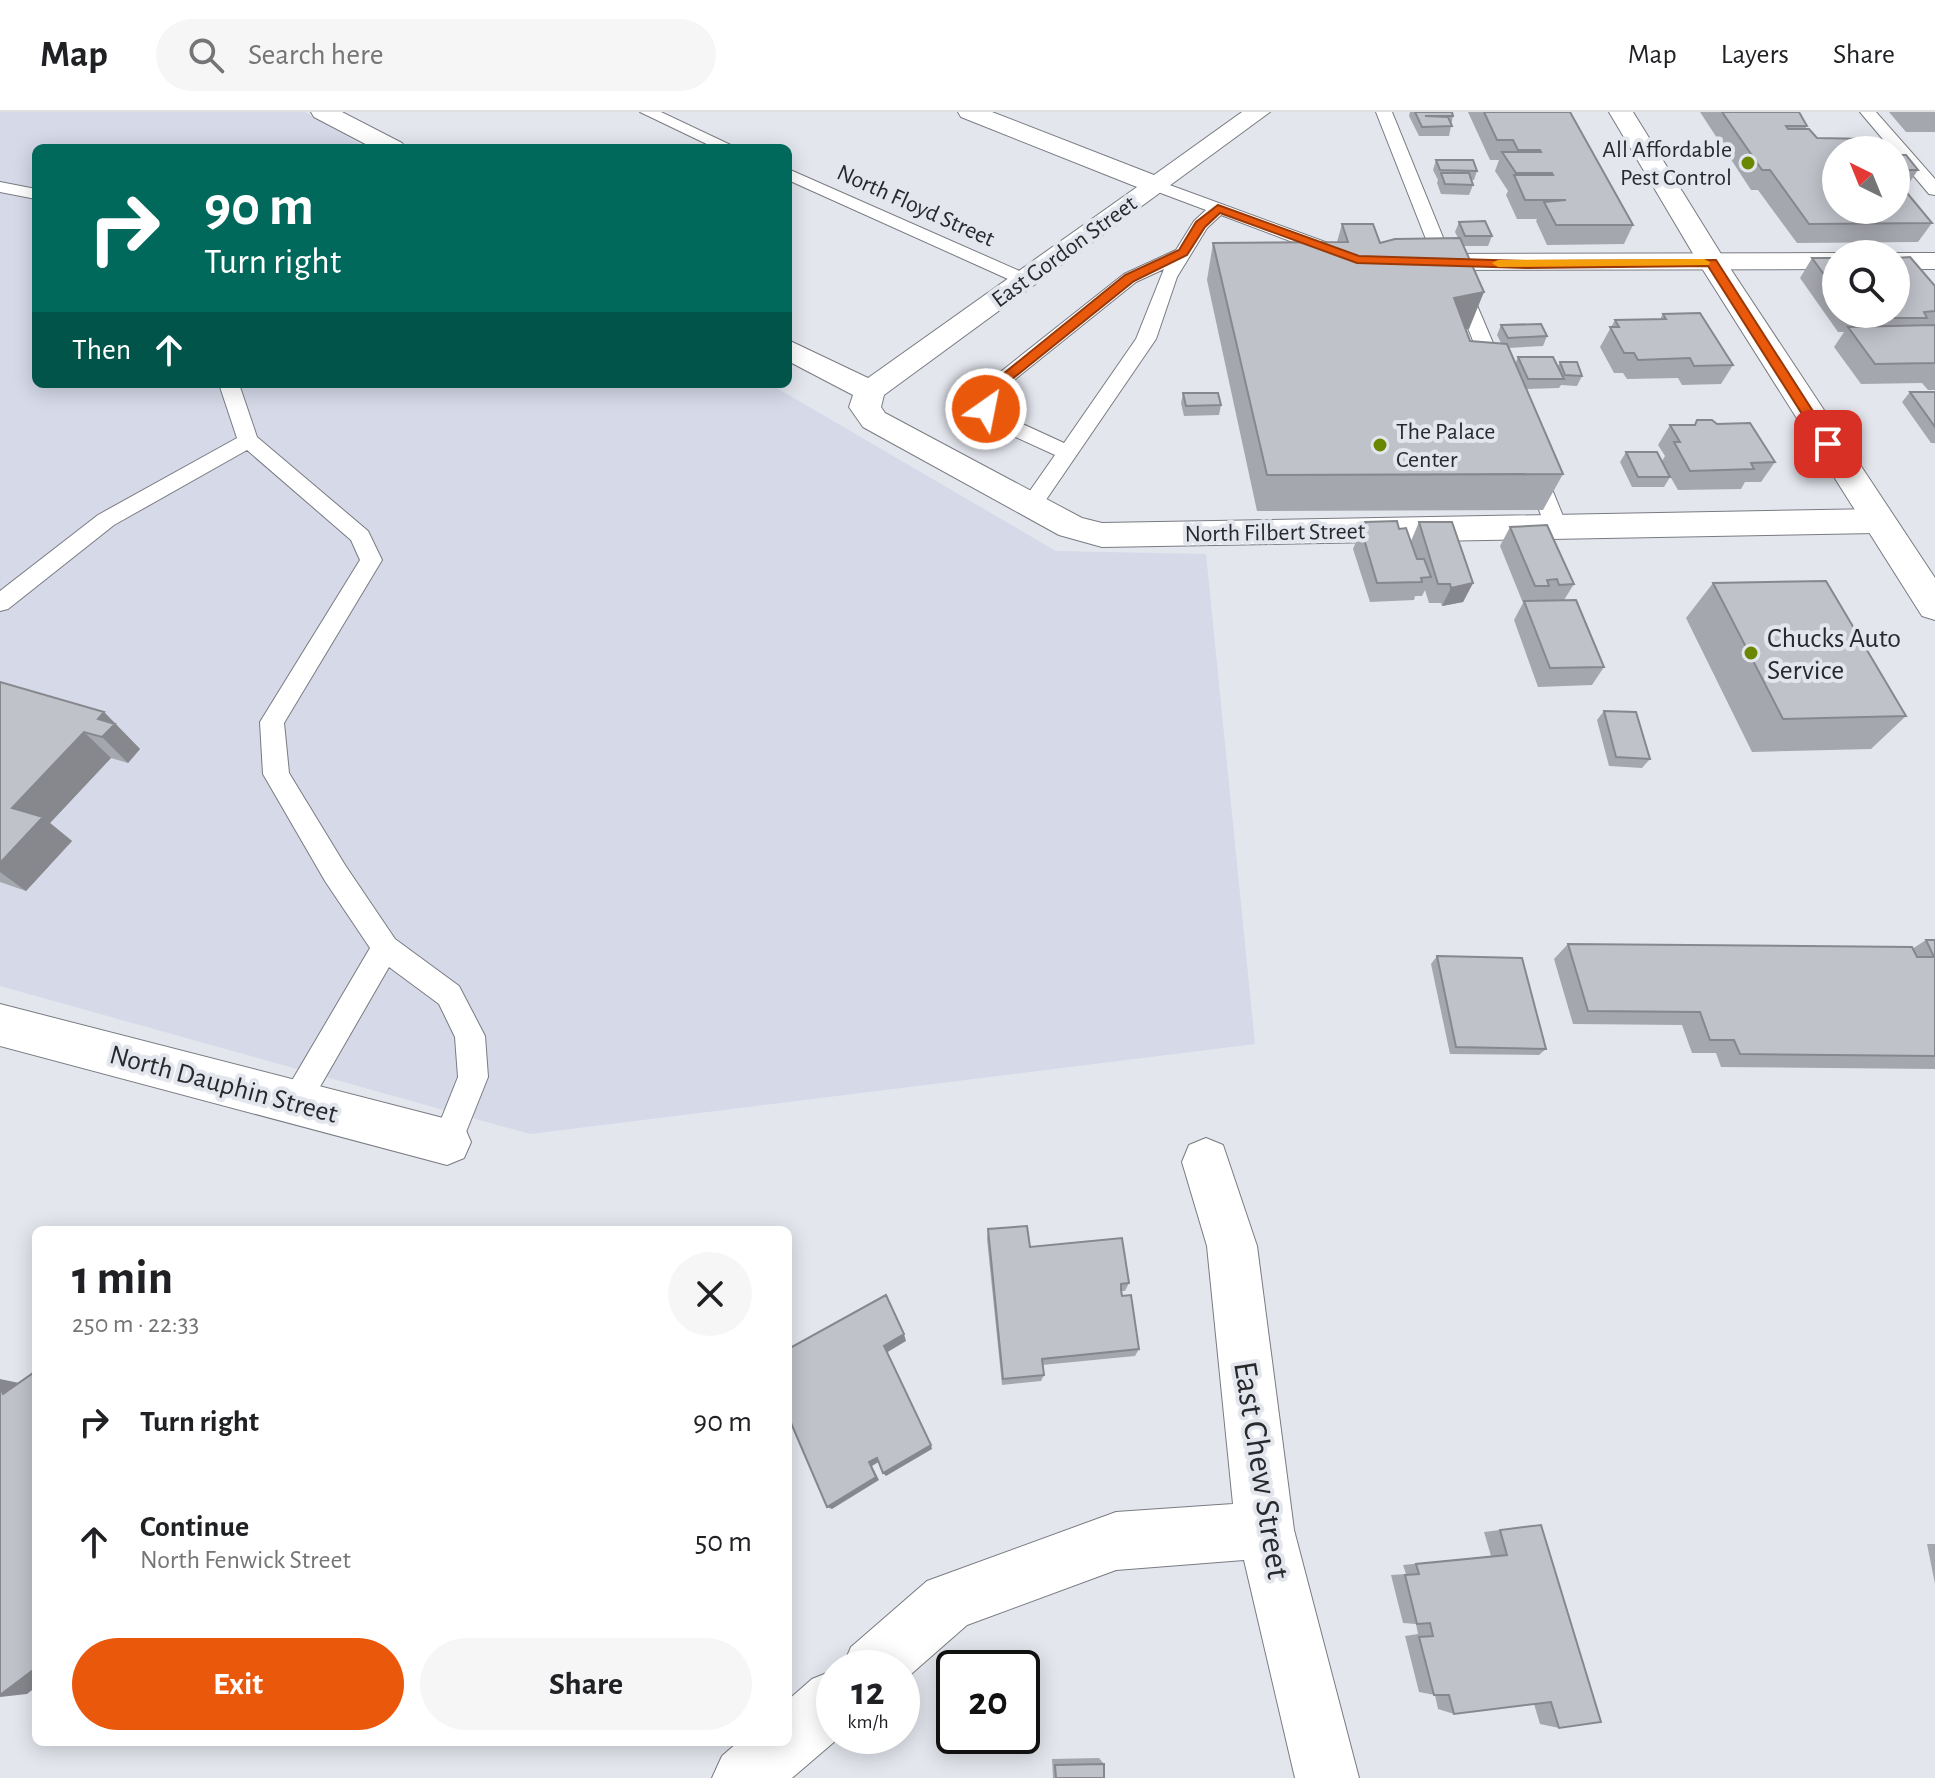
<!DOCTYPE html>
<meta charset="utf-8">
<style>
:root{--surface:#fff;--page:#f6f6f6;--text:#202124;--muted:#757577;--line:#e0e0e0;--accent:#ea580c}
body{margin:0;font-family:"Alegreya Sans",sans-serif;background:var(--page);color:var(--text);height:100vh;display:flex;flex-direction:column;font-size:30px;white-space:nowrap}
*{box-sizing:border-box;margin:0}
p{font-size:26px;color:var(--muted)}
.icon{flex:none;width:44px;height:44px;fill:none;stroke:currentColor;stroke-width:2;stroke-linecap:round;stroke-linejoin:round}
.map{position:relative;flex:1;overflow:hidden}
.side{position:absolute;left:32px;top:1114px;width:760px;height:520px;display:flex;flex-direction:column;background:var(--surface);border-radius:12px;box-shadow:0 4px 20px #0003}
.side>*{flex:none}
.banner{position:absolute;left:32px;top:32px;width:760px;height:244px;border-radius:12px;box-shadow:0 4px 20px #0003;background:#00695c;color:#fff;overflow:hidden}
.needle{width:52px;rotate:317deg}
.fabs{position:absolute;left:1822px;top:24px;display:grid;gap:16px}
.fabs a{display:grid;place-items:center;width:88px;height:88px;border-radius:50%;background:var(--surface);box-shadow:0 4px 20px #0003;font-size:40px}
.speed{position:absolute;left:816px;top:1538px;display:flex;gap:16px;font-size:40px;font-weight:700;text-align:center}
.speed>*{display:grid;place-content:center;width:104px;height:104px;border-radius:50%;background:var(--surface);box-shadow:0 4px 20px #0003;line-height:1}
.speed small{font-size:20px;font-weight:400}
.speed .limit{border:4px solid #111;border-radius:12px;background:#fff;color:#111}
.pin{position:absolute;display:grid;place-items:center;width:68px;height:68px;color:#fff;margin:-34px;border-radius:16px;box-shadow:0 4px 12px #0006}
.me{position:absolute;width:88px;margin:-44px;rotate:33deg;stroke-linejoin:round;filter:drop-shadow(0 0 6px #0008)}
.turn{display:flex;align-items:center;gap:28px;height:168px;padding:0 40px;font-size:36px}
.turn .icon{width:104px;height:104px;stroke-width:2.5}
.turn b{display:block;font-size:56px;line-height:68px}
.then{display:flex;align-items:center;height:76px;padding:0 40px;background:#0003;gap:16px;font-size:30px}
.round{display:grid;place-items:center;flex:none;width:84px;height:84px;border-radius:42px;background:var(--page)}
.head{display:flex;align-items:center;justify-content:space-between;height:136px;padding:0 40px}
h1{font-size:48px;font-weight:600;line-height:60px}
.primary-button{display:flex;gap:16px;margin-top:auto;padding:16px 40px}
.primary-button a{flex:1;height:92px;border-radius:48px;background:var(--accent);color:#fff;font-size:32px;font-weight:600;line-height:92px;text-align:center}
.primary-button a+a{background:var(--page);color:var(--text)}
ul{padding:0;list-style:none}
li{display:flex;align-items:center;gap:24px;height:120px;padding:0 40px}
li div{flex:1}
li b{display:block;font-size:30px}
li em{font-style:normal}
header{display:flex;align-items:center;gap:48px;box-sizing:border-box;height:112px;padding:0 40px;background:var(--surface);border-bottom:2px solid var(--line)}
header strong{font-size:38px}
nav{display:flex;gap:44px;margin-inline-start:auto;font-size:28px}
.search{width:560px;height:72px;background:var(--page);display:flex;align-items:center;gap:20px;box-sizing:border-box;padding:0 28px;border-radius:44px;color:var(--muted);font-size:30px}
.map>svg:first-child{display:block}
.built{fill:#d5d9e8}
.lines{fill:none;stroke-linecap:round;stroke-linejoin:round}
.service-casing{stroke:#797b82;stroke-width:2}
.minor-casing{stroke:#797b82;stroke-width:2}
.primary-casing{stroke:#797b82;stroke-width:2}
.service{fill:#fff;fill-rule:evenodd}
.minor{fill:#fff;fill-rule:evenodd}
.primary{fill:#fff;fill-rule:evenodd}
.wall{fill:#a5a7ae}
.shaded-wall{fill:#86888d}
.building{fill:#c0c2ca;stroke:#86888d;stroke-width:2}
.route{fill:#ea580c;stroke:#983908;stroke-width:2}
.slow{fill:#f59e0b}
.poi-dot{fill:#698700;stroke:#e4e6ee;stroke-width:3}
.labels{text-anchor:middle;stroke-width:8;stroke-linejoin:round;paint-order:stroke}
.far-poi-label{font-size:24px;fill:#28292c;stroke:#e4e6ee;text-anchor:end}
.far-street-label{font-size:24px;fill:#28292c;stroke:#e4e6ee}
.poi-label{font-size:28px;fill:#28292c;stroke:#e4e6ee;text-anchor:start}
.street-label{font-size:28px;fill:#28292c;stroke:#e4e6ee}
.near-street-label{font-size:34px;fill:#28292c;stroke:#e4e6ee}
</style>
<header>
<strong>Map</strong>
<div class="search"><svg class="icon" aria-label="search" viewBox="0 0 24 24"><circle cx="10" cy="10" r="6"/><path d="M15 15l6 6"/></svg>Search here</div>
<nav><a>Map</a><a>Layers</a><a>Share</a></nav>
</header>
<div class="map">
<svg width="1935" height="1666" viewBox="0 0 1935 1666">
<rect width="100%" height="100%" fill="#e4e6ee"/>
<path class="built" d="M0,0H305L367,36H36V272H770L1056,439L1206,442L1255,932L530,1022L0,874Z"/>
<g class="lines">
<defs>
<path id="service" d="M640,0H661L737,36H715Z
M1376,0H1392L1453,150L1476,191L1507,264L1504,268L1497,270L1487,264L1458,191L1435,150Z
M1860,0H1876L1935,67V83L1929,82L1896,43V38H1892Z
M788,57L1031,164L1034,168L1025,173L1019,172L788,68Z
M1156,68L1350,139L1353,143L1344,148L1338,147L1221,103L1207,116L1177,165L1156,227L1039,398H1023L1020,393L1055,343L989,313L973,288L989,269L1124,162L1176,138L1194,109L1206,98L1150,77L1148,73L1150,69ZM1164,157L1136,227L1064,331L1003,303L993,289L1003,277L1136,170Z
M0,70L36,77V87L0,80Z
M219,272H239L257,325L368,419L382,448L284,611L289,661L345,753L395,827L459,874L485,924L488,965L458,1040L447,1045L436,1040L432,1030L458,965L455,925L439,892L389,855L306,999L295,1003L284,999L280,989L370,836L325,769L263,662L260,610L360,448L351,428L247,338L114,413L8,497L0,499V479L98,403L237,326Z
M1533,348L1543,355L1567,414L1564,419H1548L1545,414L1523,355Z"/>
<path id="minor" d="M311,0H342L402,31L406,36H373L314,5Z
M958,0H992L1154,63L1242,0H1270L884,283L881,295L885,301L1082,406L1102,411L1877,397L1889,401L1894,409L1889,417L1877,421L1102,435L1059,423L863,315L849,295L853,283L788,249V228L868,266L1137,75L961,5Z
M1836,141L1842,142H1836V157L1444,158L1434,156L1430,150L1434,144L1444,142Z
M1896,141H1935V157H1896V142H1890Z
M0,892L447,1007L464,1014L471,1030L464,1046L447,1053L0,934Z
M1206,1026L1223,1033L1257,1134L1294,1418L1359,1666H1295L1244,1448L1116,1458L967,1513L902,1570V1556H842L851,1535L927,1469L1116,1400L1233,1392L1207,1134L1182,1050L1189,1033Z
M834,1558V1624H841L792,1666H712L722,1644L738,1630H788V1588L812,1567Z"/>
<path id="primary" d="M1609,0H1633L1726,150L1935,466V508L1922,504L1698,150Z"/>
</defs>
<use href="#service" class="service-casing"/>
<use href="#minor" class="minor-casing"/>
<use href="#primary" class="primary-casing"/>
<use href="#service" class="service"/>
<use href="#minor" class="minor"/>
<use href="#primary" class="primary"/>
</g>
<path class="wall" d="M1410,0H1452L1453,4L1449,24H1419L1409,4Z
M1468,0H1570L1633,113L1624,132L1547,133L1536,109L1537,107H1517L1506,83L1508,79L1495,59L1499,48H1490Z
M1700,0H1799L1807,14L1805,17L1817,26L1836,38V98H1896V43L1918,58L1905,77H1904L1932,111L1918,130L1797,131L1758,78H1751Z
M1889,0H1935V20H1906Z
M1436,48L1477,59L1474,68H1471L1473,73L1469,83L1441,82L1437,71L1438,68L1433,58Z
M1459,110L1492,124L1488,134H1463L1469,217H1466L1470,229L1501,231L1497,223L1501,213L1547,224L1543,234L1508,236L1515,252L1518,245L1558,254L1560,250L1582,264L1577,274L1561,273L1559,276L1526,277L1563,362L1543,398L1257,399L1207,168L1213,131L1337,130L1342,112L1380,131L1458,126L1455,120Z
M1812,146H1836V202H1896L1935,174V278H1928L1922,271L1861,272L1834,235L1844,220H1838L1800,166Z
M1663,202L1733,253L1721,272L1682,273L1678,266L1627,267L1623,261H1614L1600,235L1615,208L1660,207Z
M1910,280H1935V331H1931L1902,290Z
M1183,281L1221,293L1219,303L1184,304L1181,291Z
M1670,313L1775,350L1761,370H1745L1741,377L1678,378L1667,359L1670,365L1664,375H1632L1620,350L1626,340L1662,349L1665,344L1658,333Z
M1365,410L1399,417L1411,429L1419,410L1473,471L1463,490L1442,494L1441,491H1429L1425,478L1422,484H1415L1414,488L1370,490L1353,437L1361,417H1362Z
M1510,415L1574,472L1564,488L1604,555L1592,573L1538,575L1514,508L1523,491L1500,434Z
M1713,471L1906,604L1871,637L1752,640L1686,506Z
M0,570L104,600L140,637L128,651L111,646L50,711L72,729L26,779L0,770Z
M1604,599L1650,647L1642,656L1609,654L1597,608Z
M1926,828H1935V957L1721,955L1716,941H1692L1682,913L1573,912L1554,847L1568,832L1912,837Z
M1437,844L1546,937L1539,943L1450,942L1431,852Z
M988,1117L1030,1135L1129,1171L1125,1179H1121L1139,1237L1135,1244L1042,1253L1044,1263L1041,1269L1002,1273L987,1127Z
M1541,1413L1559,1616L1540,1612L1534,1592L1454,1602L1438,1597L1435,1583L1419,1580L1405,1524L1418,1522L1416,1512L1403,1511L1391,1463L1406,1462L1403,1453L1491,1444L1484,1420Z
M1927,1432H1935V1472Z
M1099,1646L1104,1652V1666H1053L1052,1647Z"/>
<path class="shaded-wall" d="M1484,180L1469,217L1440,222L1454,186Z
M1473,471L1463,490L1442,494L1451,476Z
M104,600L140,637L128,651L102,625L98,607Z
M84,620L111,646L50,711L72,729L26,779L0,760V751L12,696Z
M904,1222L906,1229L886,1241L884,1234Z
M0,1267L24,1272L3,1282L0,1275Z
M931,1333L932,1337L886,1364L883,1361Z
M877,1346L880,1349L872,1354L879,1368L832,1397L827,1395L869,1350Z
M33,1558H36V1575L27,1582L0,1585V1583Z"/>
<path class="building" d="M1415,0H1452L1453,4H1425L1448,5L1452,14L1422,15Z
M1484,0H1570L1633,113H1556L1544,90L1566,88H1525L1514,63H1553L1552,61H1516L1502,40H1541L1540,38H1518L1513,28H1497Z
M1722,0H1799L1807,14H1786L1788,17H1809L1817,26L1870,27L1880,38H1836V98H1896V76H1903L1932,111L1809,112L1770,58H1762Z
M1896,43H1906L1918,58H1896Z
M1436,48H1473L1477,59L1440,58Z
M1441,61H1469L1473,73L1445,72Z
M1485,109L1492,124H1465L1459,110Z
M1342,112H1373L1380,131L1395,127L1460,126L1484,180L1454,186L1470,229L1507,232L1563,362L1267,363L1213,131L1348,130Z
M1910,145L1935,174V199L1924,200L1927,206H1877L1874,202H1896V146Z
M1812,146H1836V179Z
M1700,201L1733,253L1694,254L1690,246L1638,248L1634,241H1624L1610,215H1619L1615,208L1666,207L1663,202Z
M1541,212L1547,224L1508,226L1501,213Z
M1935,213V251L1875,252L1848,215Z
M1518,245H1553L1564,267H1528Z
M1560,250H1577L1582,264L1565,263Z
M1910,280H1935V315Z
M1183,281H1218L1221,293L1186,294Z
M1697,308H1712L1717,312L1750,311L1775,350L1751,351L1754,357L1690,359L1674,330H1680L1670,313H1695Z
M1626,340H1657L1670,365H1638Z
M1397,409L1399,417L1406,416L1417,447H1424L1431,465L1421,466L1422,470L1377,471L1361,417H1367L1365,410Z
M1419,410H1452L1473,471L1451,476L1450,472H1438Z
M1547,413L1574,472L1559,473L1557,467L1547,468L1549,474H1535L1510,415Z
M1826,469L1906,604L1783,607L1713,471Z
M1576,488L1604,555L1550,556L1524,489Z
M0,570L104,600L98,607L115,612L102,625L84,620L12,696L43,705L0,751Z
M1604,599L1636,600L1650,647L1616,645Z
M1926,828H1935V944L1740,942L1734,928H1710L1700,900L1588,899L1568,832L1912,835L1917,845H1934Z
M1437,844L1522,846L1546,937L1456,935Z
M1027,1114L1030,1135L1122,1126L1129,1171L1121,1172V1178L1122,1184L1131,1183L1139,1237L1042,1247L1044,1263L1003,1267L988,1117Z
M886,1183L904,1222L884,1234L931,1333L883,1361L877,1346L869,1350L876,1365L827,1395L788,1304V1237Z
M36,1259V1566L33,1558L0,1583V1275L3,1282Z
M1541,1413L1601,1610L1559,1616L1551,1590L1454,1602L1449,1583H1434L1419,1525L1433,1524L1430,1511L1417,1512L1405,1463L1419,1462L1416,1452L1507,1443L1500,1418Z
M1104,1652V1666H1056L1055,1653Z"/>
<path class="route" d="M1218,93L1359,144L1527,149L1716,148L1834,332L1828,336L1823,335L1708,154L1527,156L1357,151L1220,101L1205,115L1187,143L1134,169L1001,276L990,289V299H981L977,288L992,271L1125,163L1179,138L1196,110Z"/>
<path class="slow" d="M1704,147L1710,150L1709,153L1498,155L1492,151L1498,148Z"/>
<g class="poi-dot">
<circle cx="1748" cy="51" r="8"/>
<circle cx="1380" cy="333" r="8"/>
<circle cx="1751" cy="541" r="8"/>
</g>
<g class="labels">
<g class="far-poi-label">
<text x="1732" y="45">All Affordable<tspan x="1732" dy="28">Pest Control</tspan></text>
<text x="1396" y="327" text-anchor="start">The Palace<tspan x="1396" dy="28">Center</tspan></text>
</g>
<g class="far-street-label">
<text transform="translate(916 93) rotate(24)" y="8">North Floyd Street</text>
<text transform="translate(1064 139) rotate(-36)" y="8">East Gordon Street</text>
<text transform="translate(1275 420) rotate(-1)" y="8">North Filbert Street</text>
</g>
<g class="poi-label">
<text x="1767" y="535">Chucks Auto<tspan x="1767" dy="32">Service</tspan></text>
</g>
<g class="street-label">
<text transform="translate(224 971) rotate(15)" y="10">North Dauphin Street</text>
</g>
<g class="near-street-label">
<text transform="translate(1263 1358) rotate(81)" y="12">East Chew Street</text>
</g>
</g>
</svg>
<div class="fabs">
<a><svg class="needle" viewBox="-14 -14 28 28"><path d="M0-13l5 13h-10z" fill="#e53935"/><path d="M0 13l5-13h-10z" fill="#757577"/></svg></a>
<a><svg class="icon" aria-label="search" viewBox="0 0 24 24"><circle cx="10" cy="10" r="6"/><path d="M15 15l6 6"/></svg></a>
</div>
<div class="speed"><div>12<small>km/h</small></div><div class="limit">20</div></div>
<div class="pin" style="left:1828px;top:332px;background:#d93025"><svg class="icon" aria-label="arrive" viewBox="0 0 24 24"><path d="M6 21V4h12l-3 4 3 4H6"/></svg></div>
<svg class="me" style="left:986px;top:297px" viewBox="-20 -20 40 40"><circle r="17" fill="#ea580c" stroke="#fff" stroke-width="3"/><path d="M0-11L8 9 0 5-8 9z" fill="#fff"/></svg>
<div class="banner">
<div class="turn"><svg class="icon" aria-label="right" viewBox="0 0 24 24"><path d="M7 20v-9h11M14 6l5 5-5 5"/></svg><div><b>90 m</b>Turn right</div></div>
<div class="then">Then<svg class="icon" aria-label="ahead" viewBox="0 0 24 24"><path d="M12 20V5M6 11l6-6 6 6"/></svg></div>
</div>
<section class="side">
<div class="head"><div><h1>1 min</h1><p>250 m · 22:33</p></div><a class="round"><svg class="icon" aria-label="close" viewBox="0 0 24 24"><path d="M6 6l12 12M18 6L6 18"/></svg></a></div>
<ul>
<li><svg class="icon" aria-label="right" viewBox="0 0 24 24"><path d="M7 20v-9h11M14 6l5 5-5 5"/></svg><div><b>Turn right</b></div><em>90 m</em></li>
<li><svg class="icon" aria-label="ahead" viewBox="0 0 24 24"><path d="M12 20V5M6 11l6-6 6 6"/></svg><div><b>Continue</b><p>North Fenwick Street</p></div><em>50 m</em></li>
</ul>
<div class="primary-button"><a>Exit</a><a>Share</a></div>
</section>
</div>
